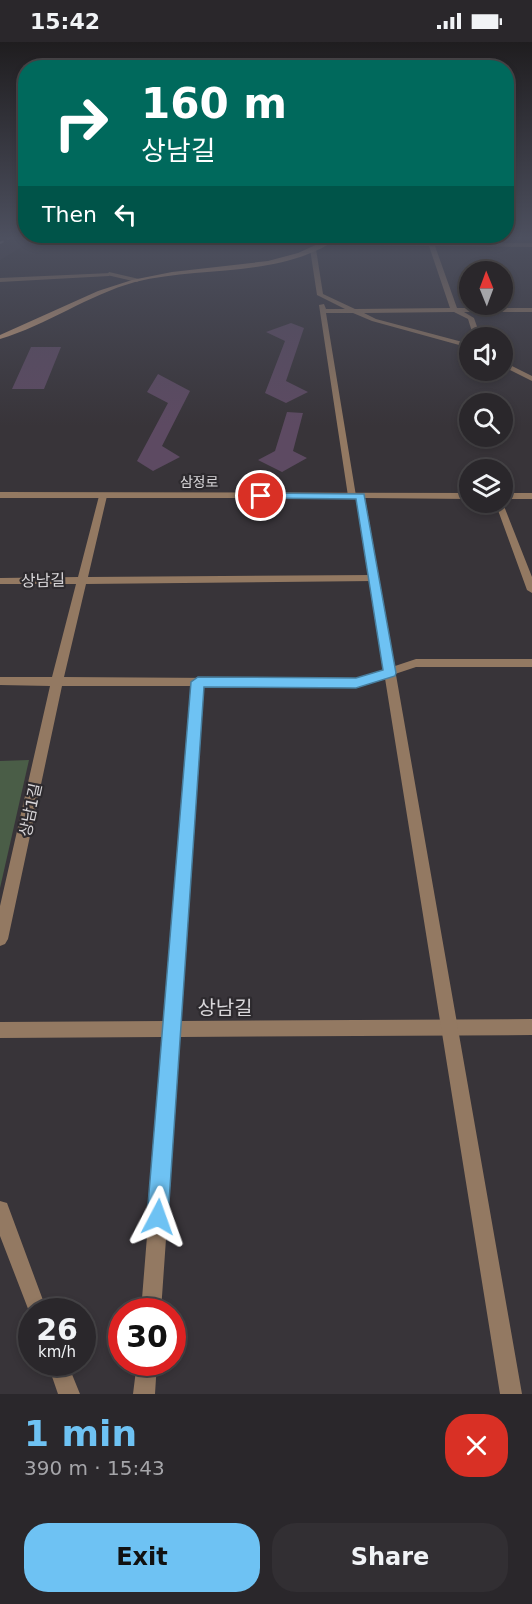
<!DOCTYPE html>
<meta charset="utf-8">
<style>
:root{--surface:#2a272b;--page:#322f33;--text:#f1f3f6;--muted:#a5a5a9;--line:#464447;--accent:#6ec2f3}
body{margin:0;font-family:"DejaVu Sans","Noto Sans KR",sans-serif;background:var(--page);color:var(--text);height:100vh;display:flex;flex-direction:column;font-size:22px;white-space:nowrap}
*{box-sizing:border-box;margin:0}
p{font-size:20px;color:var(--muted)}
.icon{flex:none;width:33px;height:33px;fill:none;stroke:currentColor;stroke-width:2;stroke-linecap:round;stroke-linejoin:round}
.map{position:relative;height:1352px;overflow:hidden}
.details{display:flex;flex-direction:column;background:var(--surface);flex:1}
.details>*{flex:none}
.hud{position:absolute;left:18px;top:18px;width:496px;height:183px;border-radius:24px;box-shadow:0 3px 9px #0003,0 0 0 2px var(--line);background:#00695c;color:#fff;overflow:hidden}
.needle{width:39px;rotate:359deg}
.tools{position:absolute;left:459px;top:219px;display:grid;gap:12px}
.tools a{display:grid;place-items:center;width:54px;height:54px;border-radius:50%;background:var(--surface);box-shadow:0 3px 9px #0003,0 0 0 2px var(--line);font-size:30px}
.speed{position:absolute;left:18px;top:1256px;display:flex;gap:12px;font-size:30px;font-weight:700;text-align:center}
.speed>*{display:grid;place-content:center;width:78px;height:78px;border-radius:50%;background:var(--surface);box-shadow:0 3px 9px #0003,0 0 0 2px var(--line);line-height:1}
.speed small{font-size:15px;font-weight:400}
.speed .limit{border:9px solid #d22;background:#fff;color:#111}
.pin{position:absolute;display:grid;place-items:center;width:51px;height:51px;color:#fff;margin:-26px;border:3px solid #fff;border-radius:50%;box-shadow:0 2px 6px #0007}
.me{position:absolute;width:66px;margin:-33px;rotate:4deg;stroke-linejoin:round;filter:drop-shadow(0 0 4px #0008)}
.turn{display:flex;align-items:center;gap:21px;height:126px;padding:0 24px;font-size:27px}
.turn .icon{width:78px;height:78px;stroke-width:2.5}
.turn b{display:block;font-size:42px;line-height:51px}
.then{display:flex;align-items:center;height:57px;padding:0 24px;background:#0003;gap:12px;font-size:22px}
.round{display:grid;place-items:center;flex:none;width:63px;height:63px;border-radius:24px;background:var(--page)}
.headline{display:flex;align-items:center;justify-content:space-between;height:102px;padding:0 24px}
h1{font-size:36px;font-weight:600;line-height:45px;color:var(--accent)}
.primary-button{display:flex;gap:12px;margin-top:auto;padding:12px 24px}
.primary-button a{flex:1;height:69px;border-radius:24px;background:var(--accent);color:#111;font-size:24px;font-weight:600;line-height:69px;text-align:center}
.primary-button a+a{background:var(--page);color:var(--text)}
.status{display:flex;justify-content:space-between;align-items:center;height:42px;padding:0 30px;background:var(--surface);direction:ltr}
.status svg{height:16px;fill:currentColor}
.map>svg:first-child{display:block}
.built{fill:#443d46}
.green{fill:#4a5d47}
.building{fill:#5d4a62}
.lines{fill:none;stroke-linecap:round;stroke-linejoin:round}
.minor{fill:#937962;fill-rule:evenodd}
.tertiary{fill:#937962;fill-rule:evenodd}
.secondary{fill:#c89e79;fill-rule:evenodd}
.rail{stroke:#c6c4c7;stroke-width:2;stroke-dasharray:4 4;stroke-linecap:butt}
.route{fill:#6ec2f3;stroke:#487e9e;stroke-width:1.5}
.labels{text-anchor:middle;stroke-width:4.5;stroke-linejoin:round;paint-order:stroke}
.far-street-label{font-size:14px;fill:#d8d6d9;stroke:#2d2a2e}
.street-label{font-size:16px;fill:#d8d6d9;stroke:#2d2a2e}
.near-street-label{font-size:20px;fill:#d8d6d9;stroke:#2d2a2e}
</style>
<div class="status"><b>15:42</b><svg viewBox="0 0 49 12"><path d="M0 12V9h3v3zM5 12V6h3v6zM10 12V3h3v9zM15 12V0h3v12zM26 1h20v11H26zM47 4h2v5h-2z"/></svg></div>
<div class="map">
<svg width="532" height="1352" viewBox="0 0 532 1352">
<rect width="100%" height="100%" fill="#383439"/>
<path class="built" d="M0,195H38L0,218Z"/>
<path class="green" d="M29,718L0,846V719Z"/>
<path class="building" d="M291,281L304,286L286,339L308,350L286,361L265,351L285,299L266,290Z
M31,305H61L44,347H12Z
M158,332L190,349L162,404L180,415L153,429L137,419L168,361L147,350Z
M287,370L303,371L293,409L307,416L282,430L258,418L275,409Z"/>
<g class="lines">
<path class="minor" d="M324,200L532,201V205L435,204L457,266H532V270H464L474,276L481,296H474L468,277L454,270L364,271L376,277L470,302V306L372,279L353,271H326L356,454L352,457L348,454L319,263L324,262L326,267H345L317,253L310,207L313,205L316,207L323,252L355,267L450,266L429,204L322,203Z
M109,230L139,237L140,238L137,240L107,233Z
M502,319L532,334V339L502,324Z
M103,451L107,454L88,535L374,533L379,536L374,539L86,542L64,635L356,637L416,617H532V625H416L356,645L203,644L181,979L532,977V993L180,995L161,1269H141L163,995L0,996V980L165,979L192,644H62L8,897L5,902L0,904V864L50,644L0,643V635H52L76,542H0V536L78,535L99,454Z
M502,459L532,535V551L527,548L495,460H502Z
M0,1159L7,1161L47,1269H32V1277L0,1194Z
M47,1320H67L80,1352H58Z
M137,1320H157L155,1352H133Z"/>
<path class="tertiary" d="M111,231L109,234L0,240V236Z
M0,450L470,451V457L365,456L522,1352H500L356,456H0Z
M502,451H532V457H502Z"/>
<path class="secondary" d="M333,195H340C281,237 202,223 135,240C88,253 47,283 0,297V293L98,249L132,238L172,230L268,219L298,211Z"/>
<path class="rail" d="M0,201L11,195"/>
</g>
<linearGradient id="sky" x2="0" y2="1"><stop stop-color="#1f1d1f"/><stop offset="0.51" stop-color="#4d505f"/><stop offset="1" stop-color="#4d505f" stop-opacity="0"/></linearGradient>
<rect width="532" height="384" fill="url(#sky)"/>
<path class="route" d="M261,451L364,452L396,631L395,634L356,646L204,645L168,1175L165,1183L158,1186L150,1183L147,1175L191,640L198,635L356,636L383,628L356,457L258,456L256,454Z"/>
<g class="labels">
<g class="far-street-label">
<text x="199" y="445">삼정로</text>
</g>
<g class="street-label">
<text transform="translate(43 538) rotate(-1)" y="6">상남길</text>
<text transform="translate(30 768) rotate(-78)" y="6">상남1길</text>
</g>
<g class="near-street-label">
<text x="225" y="973">상남길</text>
</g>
</g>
</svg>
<div class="tools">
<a><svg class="needle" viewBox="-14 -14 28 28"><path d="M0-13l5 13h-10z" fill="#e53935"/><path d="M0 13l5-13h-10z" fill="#a5a5a9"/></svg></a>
<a><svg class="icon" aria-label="sound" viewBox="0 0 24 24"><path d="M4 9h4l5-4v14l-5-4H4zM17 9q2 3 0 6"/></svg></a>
<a><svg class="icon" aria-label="search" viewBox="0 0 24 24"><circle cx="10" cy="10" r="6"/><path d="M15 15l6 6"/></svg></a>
<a><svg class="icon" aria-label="layers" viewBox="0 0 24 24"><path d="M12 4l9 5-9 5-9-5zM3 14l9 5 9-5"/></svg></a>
</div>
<div class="speed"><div>26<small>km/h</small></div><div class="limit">30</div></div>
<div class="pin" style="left:261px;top:454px;background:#d93025"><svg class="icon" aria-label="arrive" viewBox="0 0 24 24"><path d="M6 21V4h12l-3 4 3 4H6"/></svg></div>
<svg class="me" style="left:158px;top:1175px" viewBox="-20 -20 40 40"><path d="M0-17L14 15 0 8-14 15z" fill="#6ec2f3" stroke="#fff" stroke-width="4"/></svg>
<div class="hud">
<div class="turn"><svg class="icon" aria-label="right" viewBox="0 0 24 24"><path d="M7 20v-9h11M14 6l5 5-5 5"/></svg><div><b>160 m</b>상남길</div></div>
<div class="then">Then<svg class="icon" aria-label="left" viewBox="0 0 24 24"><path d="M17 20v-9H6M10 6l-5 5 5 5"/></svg></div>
</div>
</div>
<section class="details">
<div class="headline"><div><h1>1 min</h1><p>390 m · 15:43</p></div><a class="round" style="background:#d93025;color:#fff"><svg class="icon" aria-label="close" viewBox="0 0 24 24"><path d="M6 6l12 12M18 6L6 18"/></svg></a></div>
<div class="primary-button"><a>Exit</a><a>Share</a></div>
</section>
